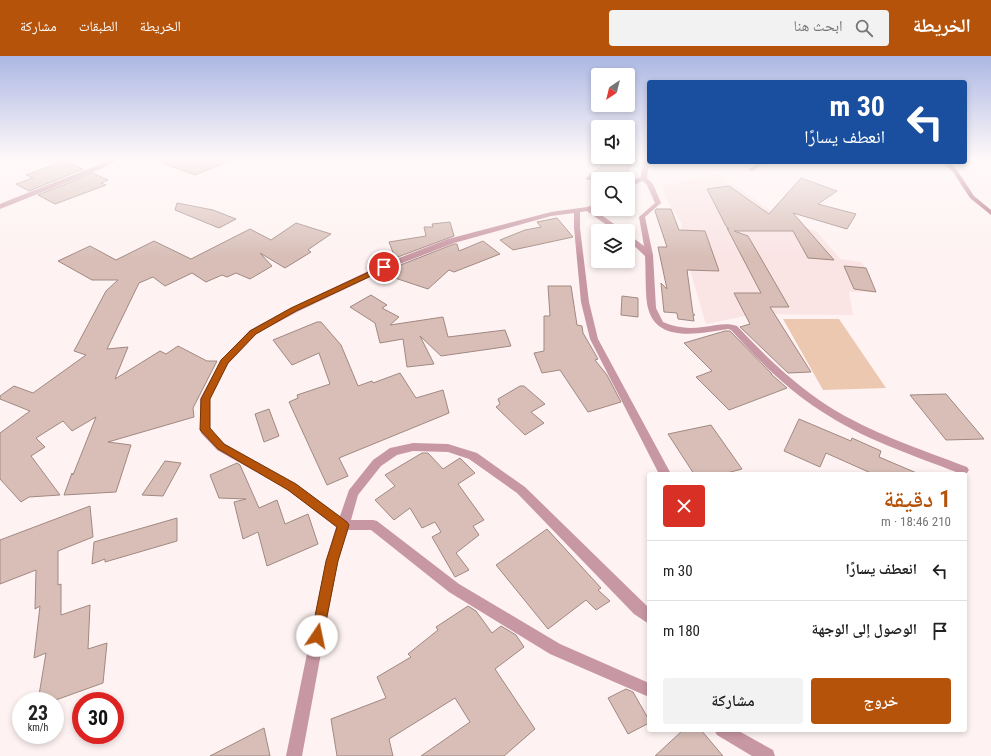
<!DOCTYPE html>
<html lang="ar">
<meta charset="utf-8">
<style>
:root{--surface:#fff;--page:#f2f2f2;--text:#222;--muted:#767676;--line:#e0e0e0;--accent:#b45309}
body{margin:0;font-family:"Roboto Condensed","Noto Naskh Arabic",sans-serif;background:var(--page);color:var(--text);direction:rtl;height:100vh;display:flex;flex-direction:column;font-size:15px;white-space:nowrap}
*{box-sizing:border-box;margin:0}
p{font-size:13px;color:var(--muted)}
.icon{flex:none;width:22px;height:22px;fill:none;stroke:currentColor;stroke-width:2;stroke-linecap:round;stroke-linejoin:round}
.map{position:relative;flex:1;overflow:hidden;direction:ltr}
.details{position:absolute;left:647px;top:416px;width:320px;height:260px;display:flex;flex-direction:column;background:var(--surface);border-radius:4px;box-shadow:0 2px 6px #0003;direction:rtl}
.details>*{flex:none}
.banner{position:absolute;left:647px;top:24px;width:320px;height:84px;border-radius:4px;box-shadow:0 2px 6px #0003;direction:rtl;background:#1a4fa0;color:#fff;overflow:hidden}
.needle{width:26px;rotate:215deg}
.controls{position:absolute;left:591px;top:12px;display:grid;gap:8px}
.controls a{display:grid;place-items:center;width:44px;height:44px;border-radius:4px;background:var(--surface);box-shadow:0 2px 6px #0003;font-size:20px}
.speed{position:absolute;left:12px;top:636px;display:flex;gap:8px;font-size:20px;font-weight:700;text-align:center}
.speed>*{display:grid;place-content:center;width:52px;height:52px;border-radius:50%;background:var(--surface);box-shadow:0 2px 6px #0003;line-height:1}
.speed small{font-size:10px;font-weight:400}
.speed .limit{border:6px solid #d22;background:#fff;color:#111}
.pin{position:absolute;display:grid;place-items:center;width:34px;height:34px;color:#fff;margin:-17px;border:2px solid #fff;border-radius:50%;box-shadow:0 1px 4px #0007}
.me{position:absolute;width:44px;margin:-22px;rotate:11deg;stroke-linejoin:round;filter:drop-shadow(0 0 3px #0008)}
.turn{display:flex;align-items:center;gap:14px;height:84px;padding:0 16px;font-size:18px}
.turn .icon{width:52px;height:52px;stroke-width:2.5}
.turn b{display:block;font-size:28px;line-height:34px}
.round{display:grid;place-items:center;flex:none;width:42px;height:42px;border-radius:4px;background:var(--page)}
.head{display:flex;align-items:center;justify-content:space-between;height:68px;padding:0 16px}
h1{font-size:24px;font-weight:600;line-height:30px;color:var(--accent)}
.cta{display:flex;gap:8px;margin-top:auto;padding:8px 16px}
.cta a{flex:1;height:46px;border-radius:4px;background:var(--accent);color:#fff;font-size:16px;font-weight:600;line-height:46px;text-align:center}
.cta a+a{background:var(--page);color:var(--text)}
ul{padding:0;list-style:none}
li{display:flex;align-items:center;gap:12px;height:60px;padding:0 16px;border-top:1px solid var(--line)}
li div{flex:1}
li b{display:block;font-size:15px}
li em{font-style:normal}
header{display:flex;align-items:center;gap:24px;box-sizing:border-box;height:56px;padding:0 20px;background:var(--accent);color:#fff}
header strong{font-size:19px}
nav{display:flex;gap:22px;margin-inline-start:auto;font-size:14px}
.search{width:280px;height:36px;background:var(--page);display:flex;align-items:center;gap:10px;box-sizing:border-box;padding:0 14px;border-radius:4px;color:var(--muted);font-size:15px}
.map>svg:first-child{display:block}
.built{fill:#fae4e4}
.green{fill:#ecc8b0}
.building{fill:#d8beb7;stroke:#a18982}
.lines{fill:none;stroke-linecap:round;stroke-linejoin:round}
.street{fill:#c897a4;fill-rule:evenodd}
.secondary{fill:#ae697d;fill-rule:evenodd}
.route{fill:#b45309;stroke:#753606}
</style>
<header>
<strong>الخريطة</strong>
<div class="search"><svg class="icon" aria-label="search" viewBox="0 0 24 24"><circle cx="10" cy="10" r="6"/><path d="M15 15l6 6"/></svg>ابحث هنا</div>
<nav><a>الخريطة</a><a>الطبقات</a><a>مشاركة</a></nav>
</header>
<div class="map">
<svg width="991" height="700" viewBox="0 0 991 700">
<rect width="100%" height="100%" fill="#fef2f2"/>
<path class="built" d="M719,119L780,161L817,176L840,203L862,206L876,236H849L853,259L754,258L706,268L683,190L681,180L682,168L664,140L663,130L703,121Z"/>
<path class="green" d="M783,263H839L886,332L823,334Z"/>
<path class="building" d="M158,104H232L195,119L157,105Z
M606,104H634L623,123H586L601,111Z
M64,105L83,113L29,135L16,128L33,122L26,119Z
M93,117L108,124L101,127L106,129L55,148L38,139Z
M801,122L837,135L818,148L856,158L847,173L793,157L834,204L808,202L793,175H734L748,180L789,251H770L811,316L788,317L740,271L750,268L734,237H761L727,172L729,173L726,170L707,133L729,130L769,158Z
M177,147L213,154L236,163L219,172L175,154Z
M656,153H671L679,174L705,175L719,215L687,214L693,258L695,259H693L694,265L678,263L677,257L664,256L661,227L667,233L658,191H667L655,155Z
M557,162L573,181L513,194L500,184L525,174L541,171L537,166Z
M450,166L454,180L395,202L389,186L426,180L424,171H433L432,168Z
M296,167L331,178L309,193L308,194L311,196L285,212L260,197L272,210L250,223L236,217L227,221L222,219L206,226L192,217L165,230L153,221L139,227L107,293L128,291L115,323L160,295L166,298L178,290L207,305H217L193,352L194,361L108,386L131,389L116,436L64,439L72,417L73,419L96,361L72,375L63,365L36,382L45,391L31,400L60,439L29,441L21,446L0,423V377L30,355L0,343V340L14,330L33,337L86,299L74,295L106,235L118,224H92L58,205L90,190L116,204L154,185L191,203L250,173L271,184Z
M483,185L500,198L454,216L449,214L428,233L389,220L399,212L398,210L454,188H457L459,195Z
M844,210L866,212L876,236L854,233Z
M548,230H571L577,269L582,270L583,277L598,303L595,304L607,319L621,346L588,356L560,314L542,317L534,297L544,295V260H550Z
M371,239L387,249L382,252L399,261L390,269L443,261L448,281L505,274L511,290L441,300L420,280L434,308L407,311L403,283L380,287L375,267L350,251Z
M622,240L638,242V261L621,259Z
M317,266H321L341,289L358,330L372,325L373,327L400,317L416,342L443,334L449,357L339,402L348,420L327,429L289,346L298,342L297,339L330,328L319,297L292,309L273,284Z
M725,275H730L772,318H771L787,332L729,354L696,321L712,315L684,287Z
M520,330H524L545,348L531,356L544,367L525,379L496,351L500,348L498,343Z
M946,338L984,383L946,384L910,339Z
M269,353L279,380L264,386L255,358Z
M799,363L851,385L852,382L881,395L879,401L919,418H873L826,397L820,411L784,395Z
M711,369L742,413L723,418H694L668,378Z
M422,397H428L443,413L460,402L475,417L458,428L484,464L473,470L479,479L456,497L469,514L455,521L432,481L441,476L435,466L422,472L410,452L394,464L375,444L395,430L385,419Z
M165,405L181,407L163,440L142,439Z
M237,407L240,409L259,452L277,444L285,468L308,458L318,488L267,510L258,476L243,483L234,446L246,443L219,442L210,419Z
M90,450L93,481L58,495V529L61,528V559L90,549L88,593L107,587L103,627L53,645H38L46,597L34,602L40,550L35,553L36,514L0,528V484Z
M177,462V485L105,506V503L92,508L94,486Z
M547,473L601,532L598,534L610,545L596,554L586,544L548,573L496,509Z
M468,550L476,555L492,577L501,570L516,579L524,591L495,613L535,673L504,700H421L470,666L455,642L389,683L393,700H337L331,663L386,642L377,621L411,601L408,598L438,574L436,571Z
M626,633L633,636L649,664V667L628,678L608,642Z
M264,672L270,700H210Z
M683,674H701L723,700H655Z"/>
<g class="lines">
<path class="street" d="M111,104H118L103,112L0,153V148L12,143Z
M643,104H649L647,122L653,128L661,147L645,161L653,199L656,252L663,266C677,272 689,273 703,271C715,270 726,266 737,270C765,300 794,328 828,350C871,377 920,393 967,411L969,414L967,417H959C912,399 863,383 821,355C787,333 758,304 731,274L728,273C701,277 657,288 648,252C645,240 646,213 645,200L628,184V178L644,190L639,161L655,147L647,129L643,125L628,131V127L641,121Z
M759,106H766L753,115H749V113Z
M598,147V151L593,153L624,175H615L587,155L580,156V172L589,246L598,283L671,418H659L590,283L581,246L574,172V157L551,160L454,187L387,213L297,256L256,278L228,308L210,343V373L225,388L296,428L340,460L349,434L373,404L390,392L413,387L448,388L477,397L525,431L649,552V568L634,558L517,437L469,403L448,396L413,395L397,399L381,410L358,439L351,464H373L377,465L459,528L560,588L649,627V641L550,598L449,536L371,474H348L338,505L302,700H286L326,505L336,471L288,434L217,394L201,377L200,374V343L221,304L250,274L291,252L381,209L448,183L551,156L587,151Z
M714,674H737L773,694L775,700H752L717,679Z"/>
<path class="secondary" d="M943,106H949L957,114L974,140L991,154V159L970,142L953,116Z"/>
</g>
<linearGradient id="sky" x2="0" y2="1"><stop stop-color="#acb7e3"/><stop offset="0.51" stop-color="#fff9f9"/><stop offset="1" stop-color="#fff9f9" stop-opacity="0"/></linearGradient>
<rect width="991" height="202" fill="url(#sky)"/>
<path class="route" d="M384,209L387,211L386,213L296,255L256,278L228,307L210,343V372L224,388L296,428L347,466L349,469L338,505L323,580L322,584L317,586L313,584L311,580L326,505L337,471L288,434L218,393L200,374L201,343L221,304L250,275L291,252Z"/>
</svg>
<div class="controls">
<a><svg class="needle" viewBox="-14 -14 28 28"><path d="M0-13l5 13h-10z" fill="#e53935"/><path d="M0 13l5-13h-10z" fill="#767676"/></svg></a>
<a><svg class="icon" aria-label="sound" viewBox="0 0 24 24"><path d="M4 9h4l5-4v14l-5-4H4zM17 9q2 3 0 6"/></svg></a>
<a><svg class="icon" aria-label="search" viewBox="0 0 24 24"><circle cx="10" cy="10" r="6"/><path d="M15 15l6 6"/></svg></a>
<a><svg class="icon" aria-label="layers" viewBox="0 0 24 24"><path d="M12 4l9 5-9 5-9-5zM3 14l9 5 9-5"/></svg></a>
</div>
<div class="speed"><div>23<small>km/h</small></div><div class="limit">30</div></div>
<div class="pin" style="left:384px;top:211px;background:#d93025"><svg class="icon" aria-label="arrive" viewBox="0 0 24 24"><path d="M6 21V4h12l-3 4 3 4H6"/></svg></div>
<svg class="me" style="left:317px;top:580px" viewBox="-20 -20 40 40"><circle r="19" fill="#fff"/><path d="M0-13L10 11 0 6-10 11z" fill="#b45309"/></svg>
<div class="banner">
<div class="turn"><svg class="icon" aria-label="left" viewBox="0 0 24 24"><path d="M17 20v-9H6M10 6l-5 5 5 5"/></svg><div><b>30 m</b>انعطف يسارًا</div></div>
</div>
<section class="details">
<div class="head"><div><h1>1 دقيقة</h1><p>210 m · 18:46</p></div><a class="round" style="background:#d93025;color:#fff"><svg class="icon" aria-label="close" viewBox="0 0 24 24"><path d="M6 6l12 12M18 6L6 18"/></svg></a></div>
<ul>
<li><svg class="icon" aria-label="left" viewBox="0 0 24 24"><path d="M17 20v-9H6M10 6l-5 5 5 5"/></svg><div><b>انعطف يسارًا</b></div><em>30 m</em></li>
<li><svg class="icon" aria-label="arrive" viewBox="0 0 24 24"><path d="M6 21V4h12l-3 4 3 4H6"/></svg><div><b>الوصول إلى الوجهة</b></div><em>180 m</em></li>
</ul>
<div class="cta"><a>خروج</a><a>مشاركة</a></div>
</section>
</div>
